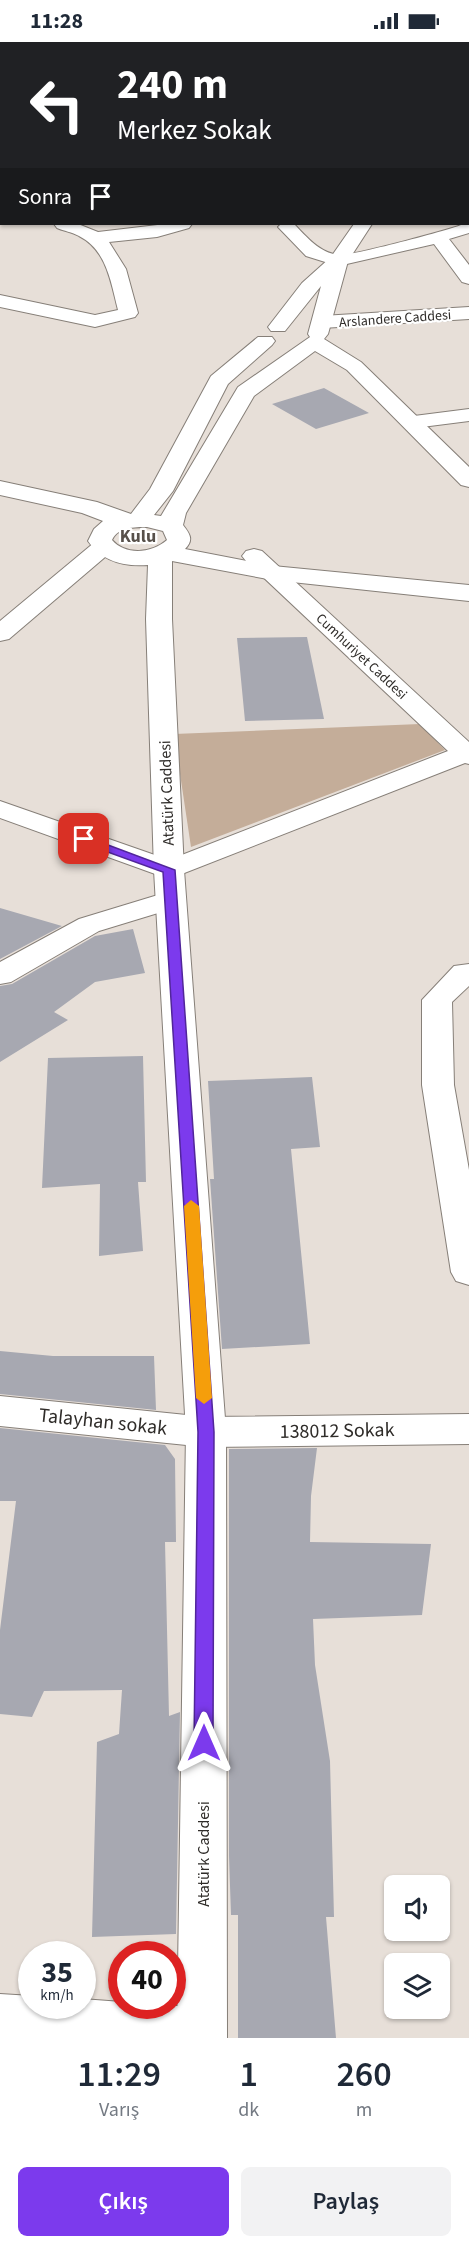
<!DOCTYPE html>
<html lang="tr">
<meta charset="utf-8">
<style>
:root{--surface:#fff;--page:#f2f2f3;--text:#1f2937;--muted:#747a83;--accent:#7c3aed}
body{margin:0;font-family:"Source Sans 3",sans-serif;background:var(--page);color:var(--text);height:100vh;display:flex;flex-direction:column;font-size:22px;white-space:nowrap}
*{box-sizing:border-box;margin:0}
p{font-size:20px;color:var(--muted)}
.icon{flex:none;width:33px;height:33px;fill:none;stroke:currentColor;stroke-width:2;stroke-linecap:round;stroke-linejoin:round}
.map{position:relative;height:1996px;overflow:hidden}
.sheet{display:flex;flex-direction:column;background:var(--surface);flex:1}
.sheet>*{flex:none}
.top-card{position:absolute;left:0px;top:0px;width:470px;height:183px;box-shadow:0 2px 4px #0004;background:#202124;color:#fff;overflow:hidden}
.fabs{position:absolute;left:384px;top:1833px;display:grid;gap:12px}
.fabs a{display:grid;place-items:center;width:66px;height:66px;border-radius:9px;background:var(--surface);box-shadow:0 2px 4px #0004;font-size:30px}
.speed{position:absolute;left:18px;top:1899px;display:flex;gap:12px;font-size:30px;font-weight:700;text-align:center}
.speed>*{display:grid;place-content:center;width:78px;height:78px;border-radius:50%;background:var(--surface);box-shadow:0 2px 4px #0004;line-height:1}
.speed small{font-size:15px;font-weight:400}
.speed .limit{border:9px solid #d22;background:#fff;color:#111}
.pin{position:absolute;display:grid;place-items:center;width:51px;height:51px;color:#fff;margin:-26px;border-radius:12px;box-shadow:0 3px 9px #0006}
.me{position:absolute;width:66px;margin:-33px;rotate:0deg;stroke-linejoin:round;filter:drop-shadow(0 0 4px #0008)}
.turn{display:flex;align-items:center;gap:21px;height:126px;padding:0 18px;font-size:27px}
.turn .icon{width:78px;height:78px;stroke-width:2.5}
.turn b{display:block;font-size:42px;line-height:51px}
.then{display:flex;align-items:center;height:57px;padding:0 18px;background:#0003;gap:12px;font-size:22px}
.eta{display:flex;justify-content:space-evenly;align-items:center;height:102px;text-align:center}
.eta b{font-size:36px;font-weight:600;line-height:42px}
.primary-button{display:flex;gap:12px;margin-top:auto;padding:12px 18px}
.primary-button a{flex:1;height:69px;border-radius:9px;background:var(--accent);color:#fff;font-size:24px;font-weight:600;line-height:69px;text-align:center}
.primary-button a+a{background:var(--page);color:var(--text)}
.status{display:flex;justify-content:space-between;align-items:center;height:42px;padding:0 30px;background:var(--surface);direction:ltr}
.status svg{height:16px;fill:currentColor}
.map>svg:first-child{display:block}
.green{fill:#c4ad99}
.building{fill:#a7a8b1}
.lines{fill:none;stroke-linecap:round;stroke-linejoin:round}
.minor-casing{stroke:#867f78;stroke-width:2}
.tertiary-casing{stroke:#867f78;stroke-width:2}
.minor{fill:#fff;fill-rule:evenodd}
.tertiary{fill:#fff;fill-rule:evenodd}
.route{fill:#7c3aed;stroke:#51269a;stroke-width:1.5}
.slow{fill:#f59e0b}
.labels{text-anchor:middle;stroke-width:4.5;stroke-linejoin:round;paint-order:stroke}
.far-street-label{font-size:14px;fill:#2f2c29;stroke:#fff}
.street-label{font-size:16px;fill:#2f2c29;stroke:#fff}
.far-district-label{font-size:18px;font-weight:bold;fill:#57504a;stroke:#fff}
.near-street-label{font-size:20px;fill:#2f2c29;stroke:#fff}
</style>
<div class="status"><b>11:28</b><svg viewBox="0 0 49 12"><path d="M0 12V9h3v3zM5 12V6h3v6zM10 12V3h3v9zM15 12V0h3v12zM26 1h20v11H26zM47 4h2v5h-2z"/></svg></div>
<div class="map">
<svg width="469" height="1996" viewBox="0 0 469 1996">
<rect width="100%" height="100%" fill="#e7dfd8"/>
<path class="green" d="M420,682L445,708L191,805L174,692Z"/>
<path class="building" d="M324,346L369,371L316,387L272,362Z
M307,595L324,677L245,679L237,596Z
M0,866L62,884L0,917Z
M133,887L145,931L95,940L54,970L68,978L0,1020V944L12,942L95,894Z
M143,1014L146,1140H138L143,1209L99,1214L100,1142L42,1146L48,1016Z
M312,1035L320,1105L291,1107L310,1302L222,1307L210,1137H214L208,1039Z
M0,1309L53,1314H154L156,1368L0,1352Z
M0,1386L165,1403L175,1417L176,1500H165L169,1674L180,1670L176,1892L92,1895L97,1700L119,1692L122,1648L44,1649L32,1675L0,1672V1588L16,1459H0Z
M317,1406L311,1454L310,1500L431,1502L422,1573L313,1577L315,1623L330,1719L334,1875H326L336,1996H238V1873H231L229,1814V1407Z"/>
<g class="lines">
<defs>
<path id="minor" d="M23,0H37L38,2H23Z
M193,0H207L208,2H193Z
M329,0H343V2H329Z
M468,36H469V46H468Z
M0,45H2V55H0Z
M0,85H2V95H0Z
M0,143H2V154H0Z
M469,180V191L449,197L469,223V242L462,240L434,202L338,224L306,214L278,185L281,182H294C306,194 319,211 339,213C352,214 458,186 469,180Z
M54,182H78L98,190L166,182H192L189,186L157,195L109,200L126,227L138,271L135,275L95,285L0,265V253L95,273L118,268C111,241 107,208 79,194C72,190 64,189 57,186Z
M469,265V277L322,286L312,280L322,274Z
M469,367V379L414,386L407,384L403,380L407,376L414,374Z
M103,498L111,500L115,505L111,510L9,597L0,599V579L95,500Z
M254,507L262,509L469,700V722L465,721L169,837L0,776V759L169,818L448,709L246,519L242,514L246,509Z
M171,849L181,852L186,858L181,864L99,889L11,940L0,942V920L79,877Z
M469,922V944L452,960L454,1043L469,1128V1243L456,1239L451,1230L422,1043V958L454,924Z
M0,1354L206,1375L469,1372V1402L206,1405L0,1384Z
M0,1952L32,1954V1964H82V1957L122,1960V1964H202L219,1971L226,1988L223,1996H0Z"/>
<path id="tertiary" d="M463,0H469V18L468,2Z
M0,69H2V79H0Z
M354,182H372L348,219L328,292L324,297L361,320L469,425V445L461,443L347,328L315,309L254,354L186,471L183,483C190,492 194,498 185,507L273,524L469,543V559L273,538L172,519V577L184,828L226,1390L227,1996H177L186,1390L154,828L146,577L148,523C123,525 102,519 88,499L94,487L103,479L82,471L0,453V439L97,460L131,472L150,447L211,334L258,295H272L275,299L272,303L228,342L173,449L154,473L161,474L238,345L310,295L308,292L321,244L285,289H271L268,285L302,241L331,215ZM147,485L163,489L167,498C152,511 126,514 112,498C118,485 134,485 147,485Z"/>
</defs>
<use href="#minor" class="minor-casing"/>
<use href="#tertiary" class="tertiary-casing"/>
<use href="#minor" class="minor"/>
<use href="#tertiary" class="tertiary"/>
</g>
<path class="route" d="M84,794L175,828L214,1390L213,1701L210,1707L204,1709L197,1707L194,1701L198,1390L163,830L80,800V795Z"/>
<path class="slow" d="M191,1158L199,1164L212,1356L204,1362L196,1356L184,1164Z"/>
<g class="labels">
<g class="far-street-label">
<text transform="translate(395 276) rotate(-4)" y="5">Arslandere Caddesi</text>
<text transform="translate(362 614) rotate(43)" y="5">Cumhuriyet Caddesi</text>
</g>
<g class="street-label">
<text transform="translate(166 751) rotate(-92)" y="6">Atatürk Caddesi</text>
<text transform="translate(203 1812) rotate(-90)" y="6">Atatürk Caddesi</text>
</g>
<g class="far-district-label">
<text x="138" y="500">Kulu</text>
</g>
<g class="near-street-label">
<text transform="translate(103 1379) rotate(6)" y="7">Talayhan sokak</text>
<text transform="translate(337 1388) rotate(-1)" y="7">138012 Sokak</text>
</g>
</g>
</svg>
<div class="fabs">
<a><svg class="icon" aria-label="sound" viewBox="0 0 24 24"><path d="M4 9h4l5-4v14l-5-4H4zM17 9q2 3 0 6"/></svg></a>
<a><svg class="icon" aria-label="layers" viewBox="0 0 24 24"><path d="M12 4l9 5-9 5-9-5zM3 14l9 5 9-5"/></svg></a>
</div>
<div class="speed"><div>35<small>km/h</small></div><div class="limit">40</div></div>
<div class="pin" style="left:84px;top:797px;background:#d93025"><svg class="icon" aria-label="arrive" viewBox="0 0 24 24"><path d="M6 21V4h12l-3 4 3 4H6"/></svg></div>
<svg class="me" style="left:204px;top:1701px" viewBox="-20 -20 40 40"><path d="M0-17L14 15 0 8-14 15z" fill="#7c3aed" stroke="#fff" stroke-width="4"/></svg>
<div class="top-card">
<div class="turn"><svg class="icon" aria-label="left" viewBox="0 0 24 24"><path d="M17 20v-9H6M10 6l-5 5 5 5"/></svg><div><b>240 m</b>Merkez Sokak</div></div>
<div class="then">Sonra<svg class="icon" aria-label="arrive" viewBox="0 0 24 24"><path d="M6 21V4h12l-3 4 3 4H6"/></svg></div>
</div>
</div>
<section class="sheet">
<div class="eta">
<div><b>11:29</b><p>Varış</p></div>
<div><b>1</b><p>dk</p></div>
<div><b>260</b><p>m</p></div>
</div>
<div class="primary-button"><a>Çıkış</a><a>Paylaş</a></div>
</section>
